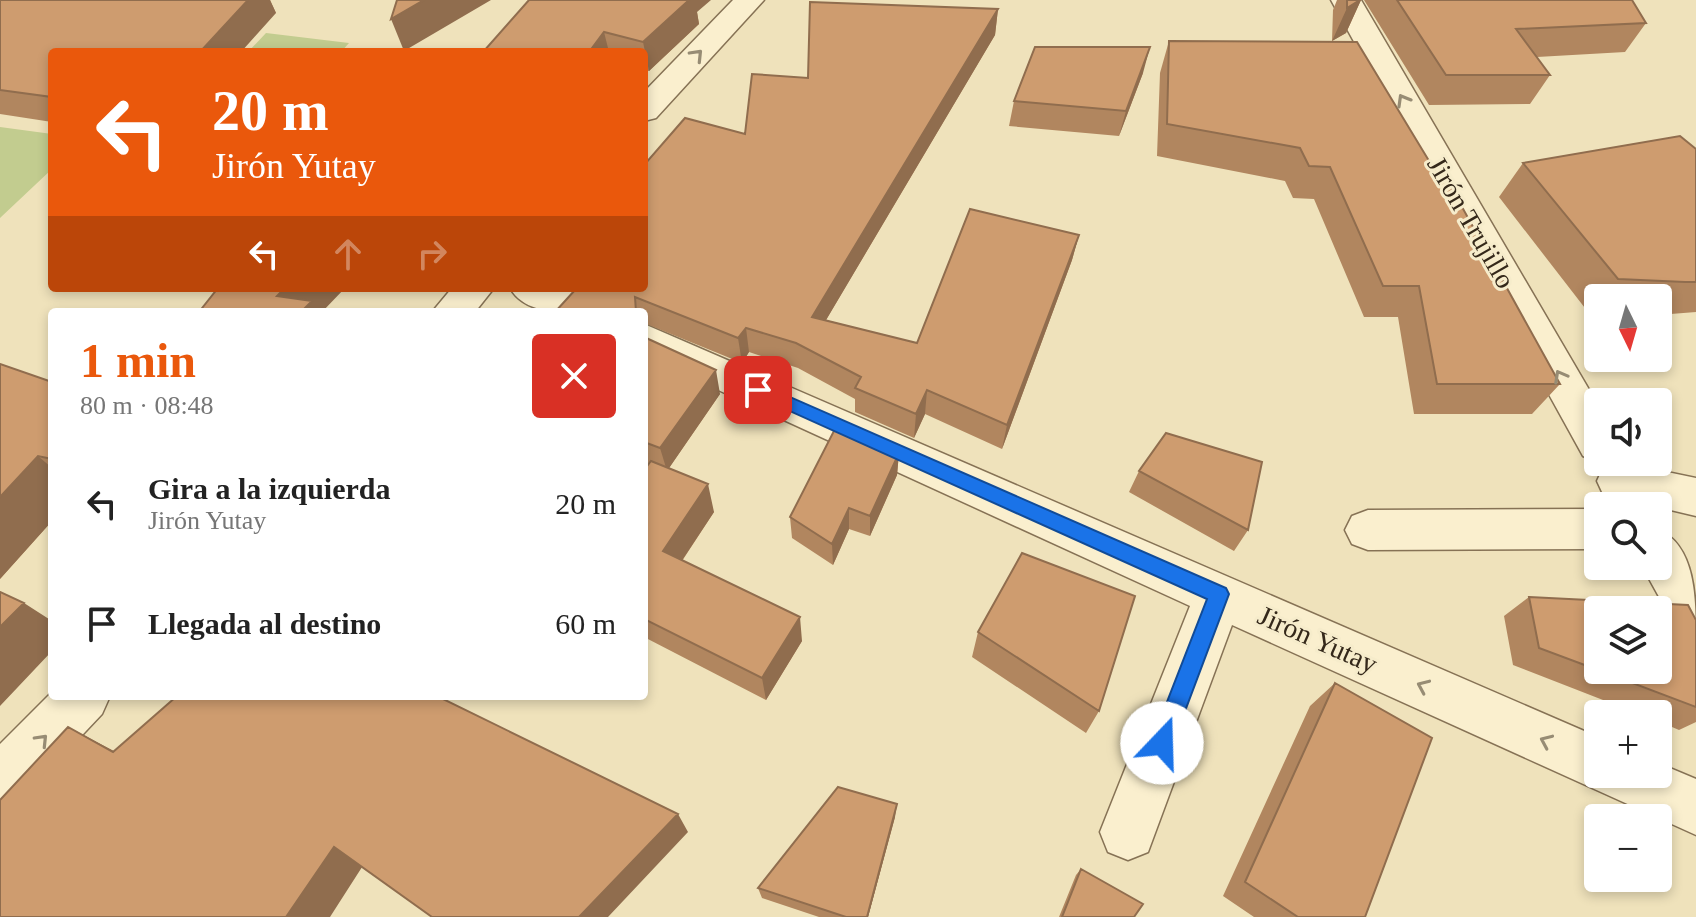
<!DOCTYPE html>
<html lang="es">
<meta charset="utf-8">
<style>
:root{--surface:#fff;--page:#f2f2f2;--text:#222;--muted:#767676;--accent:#ea580c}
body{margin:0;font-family:Georgia,serif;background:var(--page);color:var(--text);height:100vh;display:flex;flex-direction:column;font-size:30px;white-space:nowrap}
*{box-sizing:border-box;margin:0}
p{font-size:26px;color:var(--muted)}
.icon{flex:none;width:44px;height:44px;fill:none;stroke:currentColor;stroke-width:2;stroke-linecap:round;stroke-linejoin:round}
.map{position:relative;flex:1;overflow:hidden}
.details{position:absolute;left:48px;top:308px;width:600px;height:392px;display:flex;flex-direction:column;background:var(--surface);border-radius:8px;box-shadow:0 4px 12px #0003}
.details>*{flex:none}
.banner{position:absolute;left:48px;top:48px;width:600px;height:244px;border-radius:8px;box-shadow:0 4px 12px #0003;background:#ea580c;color:#fff;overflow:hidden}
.needle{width:52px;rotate:175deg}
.buttons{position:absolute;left:1584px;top:284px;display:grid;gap:16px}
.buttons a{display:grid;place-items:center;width:88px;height:88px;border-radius:8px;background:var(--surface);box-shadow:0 4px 12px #0003;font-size:40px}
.pin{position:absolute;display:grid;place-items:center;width:68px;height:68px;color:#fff;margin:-34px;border-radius:16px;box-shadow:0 4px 12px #0006}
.me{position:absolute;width:88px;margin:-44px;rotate:21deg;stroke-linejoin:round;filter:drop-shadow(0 0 6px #0008)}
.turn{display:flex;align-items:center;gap:28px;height:168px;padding:0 32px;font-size:36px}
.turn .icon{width:104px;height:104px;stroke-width:2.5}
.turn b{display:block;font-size:56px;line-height:68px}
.lanes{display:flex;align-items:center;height:76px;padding:0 32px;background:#0003;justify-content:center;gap:40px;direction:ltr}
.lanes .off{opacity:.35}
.round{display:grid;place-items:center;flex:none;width:84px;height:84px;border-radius:8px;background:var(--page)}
.head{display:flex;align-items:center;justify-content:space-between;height:136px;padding:0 32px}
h1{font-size:48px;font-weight:600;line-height:60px;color:var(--accent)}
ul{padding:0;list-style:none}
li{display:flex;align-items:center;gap:24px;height:120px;padding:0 32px}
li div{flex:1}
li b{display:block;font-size:30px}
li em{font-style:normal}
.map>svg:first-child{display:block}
.green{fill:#c2cc8f}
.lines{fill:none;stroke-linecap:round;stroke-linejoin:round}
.minor-casing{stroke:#867255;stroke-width:3}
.minor{fill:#faefce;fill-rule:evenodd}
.wall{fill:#b1865f}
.shaded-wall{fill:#906d4e}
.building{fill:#ce9c6f;stroke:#906d4e;stroke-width:2}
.oneway{stroke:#978c74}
.route{fill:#1a73e8;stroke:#114b97;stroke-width:2}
.labels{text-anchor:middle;stroke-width:6;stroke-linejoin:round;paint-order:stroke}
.street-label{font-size:28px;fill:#34281a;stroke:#f6eccb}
</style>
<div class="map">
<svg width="1696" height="917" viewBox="0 0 1696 917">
<rect width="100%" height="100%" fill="#efe2bb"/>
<path class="green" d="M266,33L349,43L341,52H248Z
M0,127L52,134V169L0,218Z"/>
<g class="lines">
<defs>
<path id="minor" d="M733,0H764L656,118L644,121V92Z
M1331,0H1361L1598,405V462L1583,456Z
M452,288H494L475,312H432Z
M510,288C540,288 585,282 603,312C572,312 527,318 510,288Z
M644,324L1598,737V774H1658V763L1696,779V835L1232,625L1148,852L1128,860L1108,852L1100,832L1190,606L644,356Z
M1619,462L1696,478V516L1603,494L1597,481L1603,468Z
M1598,509V549L1368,550L1352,544L1345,530L1352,516L1368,510Z
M1658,529C1696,546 1696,599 1696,639L1679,633L1642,566H1658Z
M52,692V696H110L102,714L19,802L0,810V744Z"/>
</defs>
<use href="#minor" class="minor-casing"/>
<use href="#minor" class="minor"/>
</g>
<path class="wall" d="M0,0H270L276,13L52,52V122L0,114Z
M1337,0H1361L1346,33L1332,41L1333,10Z
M1364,0H1632L1646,23L1625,52L1537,57L1550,75L1530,104L1429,105Z
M998,9L995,35L826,320L917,343L1079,235L1072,260L1002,449L925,414L914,438L855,412V399L798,368L749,352L742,363L644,323V312H555L644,288L745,134L808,78Z
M697,12L699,24L649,71L644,70V52H483Z
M1169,41L1357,42L1560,384L1532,414H1414L1398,317H1364L1314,199L1293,198L1285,181L1157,156L1160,73Z
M1143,73L1119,136L1009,126L1014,101Z
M1696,149V312L1658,315V298H1598V313L1588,312L1499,197L1523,163Z
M644,337L720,394L669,468L714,512L682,561L802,641L766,700L644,637V470L649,464L644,462Z
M52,382V521L0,579Z
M899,453L897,475L870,536L849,529L833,565L792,538L790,517Z
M1139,471L1248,530L1234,551L1129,492Z
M1529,597L1696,620V722L1679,730L1658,721V714H1639L1513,665L1504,616Z
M978,632L1099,711L1086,733L972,657Z
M1335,683L1365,917H1254L1223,896L1310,706Z
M895,817L868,917H819L762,898L758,888Z
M1081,869L1134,917H1059L1076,875Z"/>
<path class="shaded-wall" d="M248,0H270L276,13L241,52H200Z
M424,0H491L404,51L391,19Z
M682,0H711L697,12L699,24L649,71L643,42Z
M1361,0L1346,33L1332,41L1347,8Z
M998,9L995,35L813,342L812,317Z
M604,32L609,52H589Z
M1150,47L1143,73L1119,136L1126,111Z
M1079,235L1072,260L1002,449L1007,425Z
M285,288H345L322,312H288L277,296Z
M746,328L749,352L742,363L738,338Z
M716,370L720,394L667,471L660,448Z
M927,390L925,414L914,438L916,414Z
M899,453L897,475L870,536V516Z
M38,456L52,468V521L0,579V497Z
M708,484L714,512L671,577L663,551Z
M849,508V529L833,565L832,544Z
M24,603L52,621V651L0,706V627Z
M800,617L802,641L766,700L762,678Z
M68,727L112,750L155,773L113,752Z
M897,804L895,817L868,917H867Z
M678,814L688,832L608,917H579Z
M334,847L364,864L330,917H286Z"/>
<path class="building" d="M0,0H248L200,52H52V97L0,90Z
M397,0H424L391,19Z
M529,0H689L643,42L604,32L589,52H483Z
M1347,0H1360L1347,8Z
M1397,0H1632L1646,23L1516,29L1550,75H1446Z
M810,2L998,9L812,317L917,343L970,209L1079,235L1007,425L927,390L916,414L855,388L861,377L796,343L746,328L738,338L635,297L636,312H555L575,290L589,288H644V165L685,118L745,134L752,74L808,78Z
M1169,41L1357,42L1440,179L1446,178L1560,384H1437L1419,286H1383L1330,167L1309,166L1300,148L1167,124Z
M1035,47H1150L1126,111L1014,101Z
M1680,136L1696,149V282H1685L1618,279L1523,163Z
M218,288H285L277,296L312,301L301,312H199Z
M644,337L716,370L660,448L644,442Z
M0,364L52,382V459L38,456L0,497Z
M837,425L899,453L870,516L849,508L832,544L790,517Z
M1166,433L1262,462L1248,530L1139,471Z
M651,461L708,484L663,551L800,617L762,678L644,619V470Z
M1022,553L1135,596L1099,711L978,632Z
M0,592L24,603L0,627Z
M1529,597L1688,605L1696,620V707L1598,670H1658V610H1598V670L1539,648Z
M1335,683L1432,738L1365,917H1298L1245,882Z
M177,696H437L678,814L579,917H432L334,847L286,917H0V800L68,727L113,752Z
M838,787L897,804L867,917H846L758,888Z
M1081,869L1143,904L1134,917H1062Z"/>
<defs><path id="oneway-chevron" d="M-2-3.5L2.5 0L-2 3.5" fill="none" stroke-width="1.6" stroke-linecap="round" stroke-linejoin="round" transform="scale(2)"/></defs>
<g class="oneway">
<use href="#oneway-chevron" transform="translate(697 55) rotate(-46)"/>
<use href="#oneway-chevron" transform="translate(1403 100) rotate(-120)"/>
<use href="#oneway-chevron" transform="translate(1560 376) rotate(-119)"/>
<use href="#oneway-chevron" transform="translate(1423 686) rotate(-156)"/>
<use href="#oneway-chevron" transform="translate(42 740) rotate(-46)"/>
<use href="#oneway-chevron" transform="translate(1546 741) rotate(-156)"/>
</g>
<path class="route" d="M758,383L1226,588L1229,594L1170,751L1162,754L1154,751L1151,743L1207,599L752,394L749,390L752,385Z"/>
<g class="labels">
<g class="street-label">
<text transform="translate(1472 222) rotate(60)" y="10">Jirón Trujillo</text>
<text transform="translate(1318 639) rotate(24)" y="10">Jirón Yutay</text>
</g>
</g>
</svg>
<div class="buttons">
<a><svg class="needle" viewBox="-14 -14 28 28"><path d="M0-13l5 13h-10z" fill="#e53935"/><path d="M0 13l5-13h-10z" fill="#767676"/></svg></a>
<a><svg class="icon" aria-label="sound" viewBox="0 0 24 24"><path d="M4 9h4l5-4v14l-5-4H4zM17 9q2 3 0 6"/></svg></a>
<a><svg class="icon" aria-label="search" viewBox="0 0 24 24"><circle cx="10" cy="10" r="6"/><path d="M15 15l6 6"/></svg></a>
<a><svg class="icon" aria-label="layers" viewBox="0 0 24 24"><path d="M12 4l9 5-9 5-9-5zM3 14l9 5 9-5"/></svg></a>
<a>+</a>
<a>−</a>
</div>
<div class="pin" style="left:758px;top:390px;background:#d93025"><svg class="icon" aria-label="arrive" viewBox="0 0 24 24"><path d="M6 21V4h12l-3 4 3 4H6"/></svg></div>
<svg class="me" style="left:1162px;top:743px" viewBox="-20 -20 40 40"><circle r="19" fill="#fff"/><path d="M0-13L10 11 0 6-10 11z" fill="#1a73e8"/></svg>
<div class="banner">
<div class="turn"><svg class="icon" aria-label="left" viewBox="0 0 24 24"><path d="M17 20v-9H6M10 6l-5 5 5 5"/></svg><div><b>20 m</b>Jirón Yutay</div></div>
<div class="lanes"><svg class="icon" aria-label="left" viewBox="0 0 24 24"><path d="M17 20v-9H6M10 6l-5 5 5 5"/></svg><svg class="icon off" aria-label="ahead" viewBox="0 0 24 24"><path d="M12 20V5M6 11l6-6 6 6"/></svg><svg class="icon off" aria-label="right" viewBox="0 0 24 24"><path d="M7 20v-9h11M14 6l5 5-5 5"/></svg></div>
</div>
<section class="details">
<div class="head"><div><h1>1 min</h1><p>80 m · 08:48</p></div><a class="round" style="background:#d93025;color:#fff"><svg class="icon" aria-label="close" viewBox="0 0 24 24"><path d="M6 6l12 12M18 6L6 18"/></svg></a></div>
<ul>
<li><svg class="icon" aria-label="left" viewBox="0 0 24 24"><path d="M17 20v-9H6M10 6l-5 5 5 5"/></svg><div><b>Gira a la izquierda</b><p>Jirón Yutay</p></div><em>20 m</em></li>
<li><svg class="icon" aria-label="arrive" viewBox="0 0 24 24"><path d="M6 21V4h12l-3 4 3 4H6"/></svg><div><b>Llegada al destino</b></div><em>60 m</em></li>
</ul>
</section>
</div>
